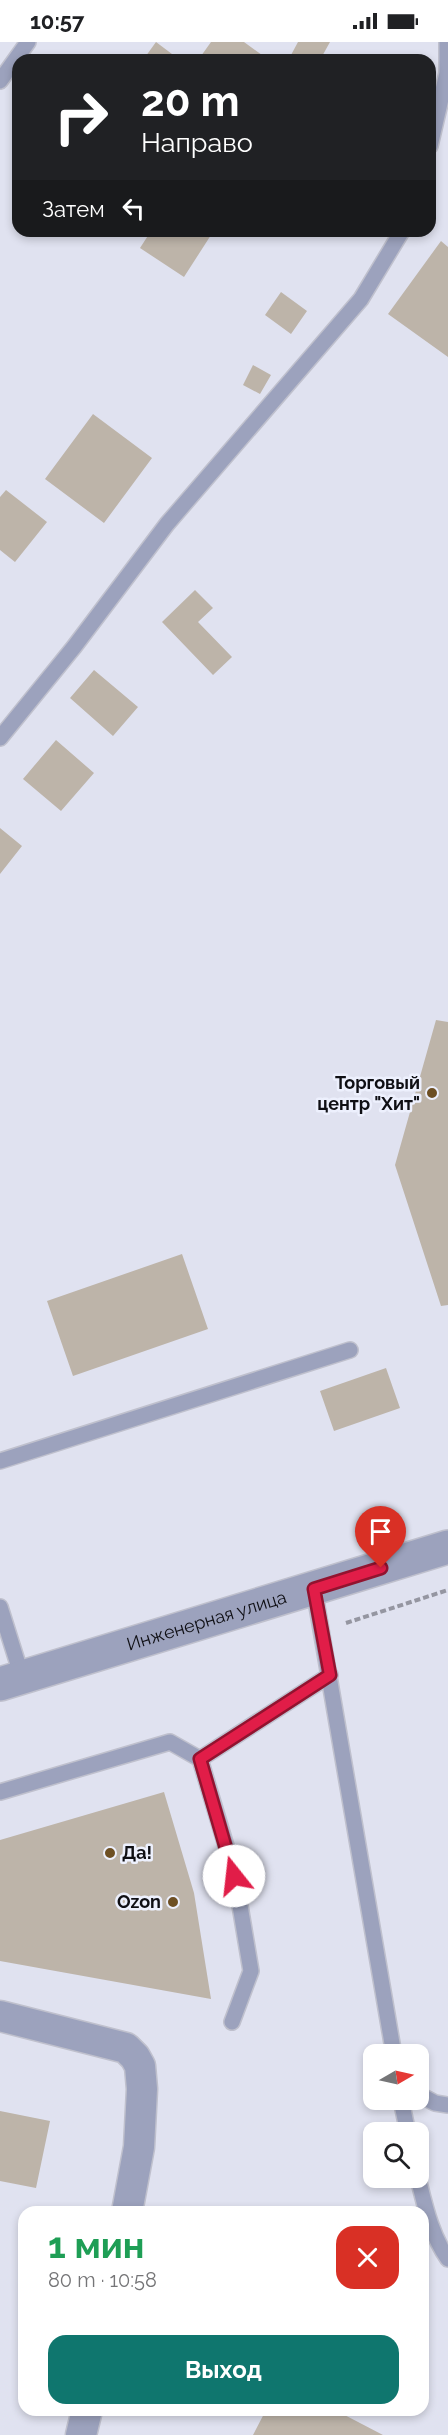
<!DOCTYPE html>
<html lang="ru">
<meta charset="utf-8">
<style>
:root{--surface:#fff;--page:#f6f6f6;--text:#202124;--muted:#757577;--accent:#0f766e}
body{margin:0;font-family:Raleway,sans-serif;background:var(--page);color:var(--text);height:100vh;display:flex;flex-direction:column;font-size:22px;white-space:nowrap}
*{box-sizing:border-box;margin:0}
p{font-size:20px;color:var(--muted)}
.icon{flex:none;width:33px;height:33px;fill:none;stroke:currentColor;stroke-width:2;stroke-linecap:round;stroke-linejoin:round}
.map{position:relative;flex:1;overflow:hidden}
.drawer{position:absolute;left:18px;top:2164px;width:411px;height:210px;display:flex;flex-direction:column;background:var(--surface);border-radius:18px;box-shadow:0 3px 9px #0003}
.drawer>*{flex:none}
.guide{position:absolute;left:12px;top:12px;width:424px;height:183px;border-radius:18px;box-shadow:0 3px 9px #0003;background:#202124;color:#fff;overflow:hidden}
.needle{width:39px;rotate:81deg}
.tools{position:absolute;left:363px;top:2002px;display:grid;gap:12px}
.tools a{display:grid;place-items:center;width:66px;height:66px;border-radius:12px;background:var(--surface);box-shadow:0 3px 9px #0003;font-size:30px}
.pin{position:absolute;display:grid;place-items:center;width:51px;height:51px;color:#fff;margin:-62px -26px;border-radius:50% 50% 50% 0;rotate:-45deg;box-shadow:0 0 6px #0007}
.pin .icon{rotate:45deg}
.me{position:absolute;width:66px;margin:-33px;rotate:344deg;stroke-linejoin:round;filter:drop-shadow(0 0 4px #0008)}
.turn{display:flex;align-items:center;gap:21px;height:126px;padding:0 30px;font-size:27px}
.turn .icon{width:78px;height:78px;stroke-width:2.5}
.turn b{display:block;font-size:42px;line-height:51px}
.then{display:flex;align-items:center;height:57px;padding:0 30px;background:#0003;gap:12px;font-size:22px}
.round{display:grid;place-items:center;flex:none;width:63px;height:63px;border-radius:18px;background:var(--page)}
.summary{display:flex;align-items:center;justify-content:space-between;height:102px;padding:0 30px}
h1{font-size:36px;font-weight:700;line-height:45px;color:#1e9e55}
.cta{display:flex;gap:12px;margin-top:auto;padding:12px 30px}
.cta a{flex:1;height:69px;border-radius:18px;background:var(--accent);color:#fff;font-size:24px;font-weight:700;line-height:69px;text-align:center}
.status{display:flex;justify-content:space-between;align-items:center;height:42px;padding:0 30px;background:var(--surface);direction:ltr}
.status svg{height:16px;fill:currentColor}
.map>svg:first-child{display:block}
.building{fill:#bdb4a9}
.lines{fill:none;stroke-linecap:round;stroke-linejoin:round}
.service-casing{stroke:#bfc0cd;stroke-width:18}
.minor-casing{stroke:#bfc0cd;stroke-width:33}
.tertiary-casing{stroke:#bfc0cd;stroke-width:36}
.path{stroke:#9596a1;stroke-width:4;stroke-dasharray:6 3;stroke-linecap:butt}
.service{stroke:#9ca2bd;stroke-width:15}
.minor{stroke:#9ca2bd;stroke-width:30}
.tertiary{stroke:#9ca2bd;stroke-width:33}
.route-casing{stroke:#92132f;stroke-width:15}
.route{stroke:#e11d48;stroke-width:10}
.poi-dot{fill:#6d4f23;stroke:#edf0fd;stroke-width:2}
.labels{text-anchor:middle;stroke-width:5;stroke-linejoin:round;paint-order:stroke}
.poi-label{font-size:18px;font-weight:bold;fill:#0f0f14;stroke:#edf0fd;text-anchor:end}
.street-label{font-size:18px;fill:#0f0f14;stroke:#edf0fd}
</style>
<div class="status"><b>10:57</b><svg viewBox="0 0 49 12"><path d="M0 12V9h3v3zM5 12V6h3v6zM10 12V3h3v9zM15 12V0h3v12zM26 1h20v11H26zM47 4h2v5h-2z"/></svg></div>
<div class="map">
<svg width="448" height="2393" viewBox="0 0 448 2393">
<rect width="100%" height="100%" fill="#e0e2f0"/>
<path class="building" d="M156,0L180,18H143Z
M211,0H244L269,18H207L201,14Z
M298,0H330L320,18H302L291,13Z
M151,189H205L211,193L184,235L140,206Z
M441,199L448,205V315L388,272Z
M281,250L307,269L291,292L265,273Z
M253,323L271,333L260,352L243,343Z
M93,372L152,416L104,481L45,437Z
M6,448L47,480L15,520L0,508V455Z
M195,548L213,566L198,580L232,615L213,633L162,580Z
M94,628L138,665L113,694L70,656Z
M56,698L94,731L61,769L23,737Z
M0,786L22,804L0,832Z
M436,978L448,980V1263L441,1264L395,1123Z
M182,1212L208,1287L73,1334L47,1259Z
M386,1326L400,1366L334,1389L320,1349Z
M164,1750L194,1851L211,1957L0,1919V1798Z
M0,2069L50,2079L36,2146L0,2139Z
M266,2368H335L383,2393H253Z"/>
<g class="lines">
<defs>
<path id="service" d="M0,39L28,0
M430,104L447,31V0
M0,696L74,605L167,482L361,257L402,189
M0,1419L350,1308
M314,1547L394,2013
M0,1565L22,1635
M200,1717L330,1633
M0,1750L170,1700L200,1717L235,1834L251,1929L232,1980
M418,2052L435,2061L448,2063
M401,2058L408,2091
M418,2136C425,2164 431,2193 448,2217"/>
<path id="minor" d="M0,1974L126,2006L135,2015L140,2024L142,2047L139,2105L127,2170
M81,2393L87,2368"/>
<g id="tertiary">
<path id="s1" d="M0,1642L448,1505"/>
</g>
</defs>
<use href="#service" class="service-casing"/>
<use href="#minor" class="minor-casing"/>
<use href="#tertiary" class="tertiary-casing"/>
<path class="path" d="M346,1581L448,1548"/>
<use href="#service" class="service"/>
<use href="#minor" class="minor"/>
<use href="#tertiary" class="tertiary"/>
</g>
<g class="lines">
<defs>
<path id="route" d="M234,1834L200,1717L330,1633L314,1547L381,1526"/>
</defs>
<use href="#route" class="route-casing"/>
<use href="#route" class="route"/>
</g>
<g class="poi-dot">
<circle cx="432" cy="1051" r="6"/>
<circle cx="110" cy="1811" r="6"/>
<circle cx="173" cy="1860" r="6"/>
</g>
<g class="labels">
<g class="poi-label">
<text x="420" y="1047">Торговый<tspan x="420" dy="21">центр "Хит"</tspan></text>
<text x="122" y="1817" text-anchor="start">Да!</text>
<text x="161" y="1866">Ozon</text>
</g>
<g class="street-label">
<text dy="6" stroke="none"><textPath href="#s1" startOffset="216">Инженерная улица</textPath></text>
</g>
</g>
</svg>
<div class="tools">
<a><svg class="needle" viewBox="-14 -14 28 28"><path d="M0-13l5 13h-10z" fill="#e53935"/><path d="M0 13l5-13h-10z" fill="#757577"/></svg></a>
<a><svg class="icon" aria-label="search" viewBox="0 0 24 24"><circle cx="10" cy="10" r="6"/><path d="M15 15l6 6"/></svg></a>
</div>
<div class="pin" style="left:381px;top:1526px;background:#d93025"><svg class="icon" aria-label="arrive" viewBox="0 0 24 24"><path d="M6 21V4h12l-3 4 3 4H6"/></svg></div>
<svg class="me" style="left:234px;top:1834px" viewBox="-20 -20 40 40"><circle r="19" fill="#fff"/><path d="M0-13L10 11 0 6-10 11z" fill="#e11d48"/></svg>
<div class="guide">
<div class="turn"><svg class="icon" aria-label="right" viewBox="0 0 24 24"><path d="M7 20v-9h11M14 6l5 5-5 5"/></svg><div><b>20 m</b>Направо</div></div>
<div class="then">Затем<svg class="icon" aria-label="left" viewBox="0 0 24 24"><path d="M17 20v-9H6M10 6l-5 5 5 5"/></svg></div>
</div>
<section class="drawer">
<div class="summary"><div><h1>1 мин</h1><p>80 m · 10:58</p></div><a class="round" style="background:#d93025;color:#fff"><svg class="icon" aria-label="close" viewBox="0 0 24 24"><path d="M6 6l12 12M18 6L6 18"/></svg></a></div>
<div class="cta"><a>Выход</a></div>
</section>
</div>
